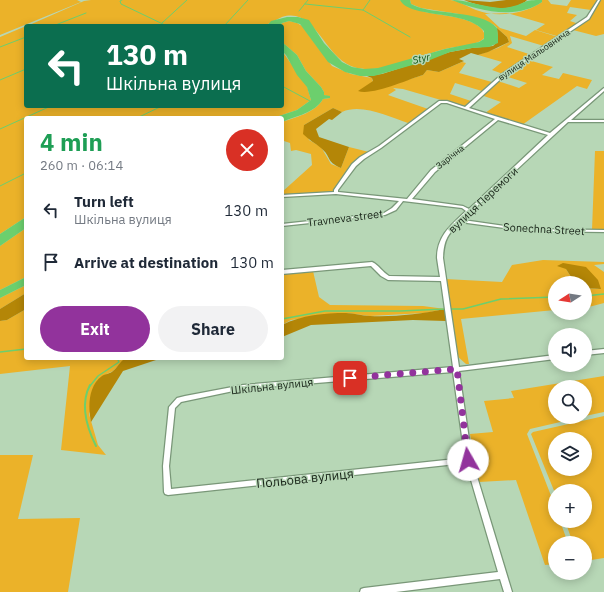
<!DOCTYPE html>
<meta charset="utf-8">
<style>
:root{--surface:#fff;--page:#f2f2f3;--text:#1f2937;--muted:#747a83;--accent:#92339c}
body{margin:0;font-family:"IBM Plex Sans",sans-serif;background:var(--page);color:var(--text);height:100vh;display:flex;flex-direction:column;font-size:15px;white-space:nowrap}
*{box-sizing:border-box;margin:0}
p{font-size:13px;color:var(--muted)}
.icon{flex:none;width:22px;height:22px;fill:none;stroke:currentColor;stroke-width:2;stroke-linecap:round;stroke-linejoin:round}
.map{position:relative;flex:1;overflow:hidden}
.details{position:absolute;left:24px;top:116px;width:260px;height:244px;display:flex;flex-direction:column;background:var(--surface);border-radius:4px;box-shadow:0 2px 10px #0003}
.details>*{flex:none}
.banner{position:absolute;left:24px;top:24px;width:260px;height:84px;border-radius:4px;box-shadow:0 2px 10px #0003;background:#0b6e4f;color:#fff;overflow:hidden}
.needle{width:26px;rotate:258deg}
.tools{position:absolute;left:548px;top:276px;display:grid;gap:8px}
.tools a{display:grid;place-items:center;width:44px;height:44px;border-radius:50%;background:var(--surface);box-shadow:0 2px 10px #0003;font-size:20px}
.pin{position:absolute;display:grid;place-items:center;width:34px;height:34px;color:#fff;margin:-17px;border-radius:8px;box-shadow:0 2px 6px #0006}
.me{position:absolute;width:44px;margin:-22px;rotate:353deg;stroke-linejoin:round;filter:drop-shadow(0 0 3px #0008)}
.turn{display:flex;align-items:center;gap:14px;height:84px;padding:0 16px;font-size:18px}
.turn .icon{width:52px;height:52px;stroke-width:2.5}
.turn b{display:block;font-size:28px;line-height:34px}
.round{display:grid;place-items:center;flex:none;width:42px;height:42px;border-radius:21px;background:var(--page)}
.head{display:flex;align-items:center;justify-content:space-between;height:68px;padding:0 16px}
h1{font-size:24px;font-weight:700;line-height:30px;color:#1e9e55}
.action{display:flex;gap:8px;margin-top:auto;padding:8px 16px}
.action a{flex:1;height:46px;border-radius:24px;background:var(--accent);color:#fff;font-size:16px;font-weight:700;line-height:46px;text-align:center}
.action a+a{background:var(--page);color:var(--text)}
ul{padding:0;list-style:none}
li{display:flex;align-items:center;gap:12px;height:52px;padding:0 16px}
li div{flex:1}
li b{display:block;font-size:15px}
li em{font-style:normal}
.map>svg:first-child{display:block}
.green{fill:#ebb229;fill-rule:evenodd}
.forest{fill:#b48607}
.water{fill:#6ccf6d}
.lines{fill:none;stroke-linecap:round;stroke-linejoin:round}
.stream-far2{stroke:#6ccf6d;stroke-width:1}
.stream-far1{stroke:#6ccf6d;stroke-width:1.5}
.stream{stroke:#6ccf6d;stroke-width:2}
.street-casing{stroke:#799778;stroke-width:2.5}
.street{fill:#fff;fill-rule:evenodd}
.route{stroke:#92339c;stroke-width:7;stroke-dasharray:0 12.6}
.labels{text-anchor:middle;stroke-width:3;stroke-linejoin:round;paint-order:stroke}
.far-street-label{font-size:9px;fill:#182418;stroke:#b7d7b6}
.far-water-label{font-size:10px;font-style:italic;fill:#07500f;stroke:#b7d7b6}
.street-label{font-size:11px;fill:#182418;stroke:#b7d7b6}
.near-street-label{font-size:13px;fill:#182418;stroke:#b7d7b6}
</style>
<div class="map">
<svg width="604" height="592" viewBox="0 0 604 592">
<rect width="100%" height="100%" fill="#b7d7b6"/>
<path class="green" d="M0,0H77L81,2L0,35Z
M91,0H400C405,5 415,9 422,11C436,16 484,16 485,37C479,46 456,46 445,49C421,55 381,74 357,68C324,61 317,6 282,17C277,19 273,22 268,24L267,26H27L84,1Z
M410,0C423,0 437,0 450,0C459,1 468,7 476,10C496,18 525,14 542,2V0H548L551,4L567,6L571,0H597L591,10L570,7L567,13L577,15L570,21L579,24L560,37L536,30L545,24L507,13L485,14L500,28L526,36L535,30L558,37L544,46L510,36L512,43L507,47L532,55L503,74L492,70L502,62L478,55L498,48L509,42L507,37L494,25L488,22L459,14L421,8L411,4Z
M600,0H604V34L596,36L573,30L589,19Z
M289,21L297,23L302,26L332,66L351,74L372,78L375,90L423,75L427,70L439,72L462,62L466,63L459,73L492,82L482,91L455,83L450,94L471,101L465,107L403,89L393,88L396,90L388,95L428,109L408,123C389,117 362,103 342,112L333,108L304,125L309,140L321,147L331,164L341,168L349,147L369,152L358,158L332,192L282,195V192L312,165L311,154L296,150L291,151L290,143L284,141L282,142V122C296,117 315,113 323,99L330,98V97L324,95V92L321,87L306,71L297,55L282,42V26H280L282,23Z
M26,26V106H282V51L307,86L311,100L297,110L273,118H26V217L0,234V37Z
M528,60L553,67L542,75L559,79L563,73L592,80L587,89L577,86L522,125L485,113L501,102L481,95L498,81L519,88L527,83L505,76Z
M595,151H604V230H592Z
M26,228V277L0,290V246Z
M543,260L604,262V264L594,265L604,272V303L585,308V288L600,289L566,269L575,283H555V310L461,319L469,364H466L457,356L445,279L502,282L512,265Z
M313,271L319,297L330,305L423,306L445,309L425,313L370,316L347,313L291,320L282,325V274Z
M26,285V293L0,309V298Z
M26,309L24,325H26V358H126L113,371L103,376L89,414L98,445L106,455L61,450L70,366L0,374V321L7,320Z
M604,376V412L585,416V387H555V417H582L530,429L527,434L555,506V521H560L568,543H555V564L545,565L516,480L479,482L470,434L493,432L484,401L514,398L511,391Z
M604,416V558L585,561V543H573L565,521H585V491H555V493L531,434L533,432ZM555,439H585V469H555Z
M0,455H33L18,519L80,518L68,592H0Z"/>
<path class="forest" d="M464,0L490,2L506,0H527C512,14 481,7 464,0Z
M497,28L507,37L509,42L488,52L478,55L471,53L459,59L464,61L439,72L427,70L423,75C409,79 372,96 358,91L373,81L372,78L367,76L382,74L450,52L472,48L493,46L498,41Z
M333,108L342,112L332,120L329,119L316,129L319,137L349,147L341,168C325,161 332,157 321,148C315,143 309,140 303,134L304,125Z
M563,263L586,267L598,280L601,289L585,288V283H575L566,269L557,266Z
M26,293V309L7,320L0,321V309Z
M445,309L446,321L413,320L311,325L282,337V325C302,315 324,313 346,313C354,313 362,316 370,316C395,317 421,314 445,309Z
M126,358H162L123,371L91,422C88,407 88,386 102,376C105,374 110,374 113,371C118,367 120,361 126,358Z"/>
<path class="water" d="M400,0H410L411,4C432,16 481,9 497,28L498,36V43L489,47L472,48L450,52L430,60L374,76H360L345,72L328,62L300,24L289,21L282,23L280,26H267L271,21L287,17H298L309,20L324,43L342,62L352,67L364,69L378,68L445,49L479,42L484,39V31C465,9 410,19 400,0Z
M452,0C466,0 484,7 500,8C511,8 518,5 527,1C530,0 537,0 542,0V2C516,20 479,11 452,0Z
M282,42L297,55L306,71L321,87L324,92V95L330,96V98L323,99C315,113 296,116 282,122V118H273L297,110L311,100L307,87L297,75L286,55L282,51Z
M26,217V228L0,246V234Z
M26,277V285L0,298V290Z"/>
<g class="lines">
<path class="stream-far2" d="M122,0L120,1L121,4L167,26
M305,4L363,10L410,37
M363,10L370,0
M299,11L308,0
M162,23L187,0
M53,26L86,13
M224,26L248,0
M0,47L26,37
M0,80L26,69
M282,86L310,101
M137,118L162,106
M0,129L51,106
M0,186L26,173"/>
<path class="stream-far1" d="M585,296L604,294
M450,309H463L501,299L555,297
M282,319L325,311H400L445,309
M0,352L26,349
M90,386L98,376L119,362L117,358"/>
<path class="stream" d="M90,385C80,404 87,428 96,446"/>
<defs>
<path id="street" d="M598,0H600L589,19L504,76L469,108L550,133L604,88V91L571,120H604V122H568L472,211V213H470L463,220L526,229L604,230V232L526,231L460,222C447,235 444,240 443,258L459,367L555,355V359L459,371L472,460L512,592H504L500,579L396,592H360L361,589L364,588L498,572L466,463L168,495L165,494L164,492L163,466L169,407L177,398L185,396L243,385L453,367L441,281L388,280L381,276L371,266L282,274V270L372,262C379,265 382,272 389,276L440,277C439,271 438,265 437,258C437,236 451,225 466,211L462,208L403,201L396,210L385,215L282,226V224L384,213L392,208L399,201L336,194L282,197V195L334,192V190L352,164L360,157L379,146L439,101H447L465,107L502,74L587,17ZM441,103H447L495,119L431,170L407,199L338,192V190L356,166L364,159L381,148ZM498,120L548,135L469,209L463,206L412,199L435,172ZM453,372L465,458L171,489L169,466L175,408L181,402L243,389Z
M604,349V353L585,355V351Z"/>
</defs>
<use href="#street" class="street-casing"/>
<use href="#street" class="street"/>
</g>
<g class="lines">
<path class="route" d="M350,378L457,369L468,460"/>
</g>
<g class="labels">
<g class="far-street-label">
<text transform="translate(534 55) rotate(-34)" y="3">вулиця Мальовнича</text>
<text transform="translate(450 157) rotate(-38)" y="3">Зарічна</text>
</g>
<g class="far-water-label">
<text transform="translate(421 58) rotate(-14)" y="4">Styr</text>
</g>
<g class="street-label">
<text transform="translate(483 200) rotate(-43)" y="4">вулиця Перемоги</text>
<text transform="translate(345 218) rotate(-7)" y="4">Travneva street</text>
<text transform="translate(544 229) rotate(3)" y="4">Sonechna Street</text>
<text transform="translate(272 386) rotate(-6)" y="4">Шкільна вулиця</text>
</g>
<g class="near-street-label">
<text transform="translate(305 478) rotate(-6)" y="5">Польова вулиця</text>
</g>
</g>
</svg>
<div class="tools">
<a><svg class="needle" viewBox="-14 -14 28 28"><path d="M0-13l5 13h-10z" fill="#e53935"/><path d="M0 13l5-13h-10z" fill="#747a83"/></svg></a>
<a><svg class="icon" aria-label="sound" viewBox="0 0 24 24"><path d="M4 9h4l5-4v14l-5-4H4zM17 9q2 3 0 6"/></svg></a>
<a><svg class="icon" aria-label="search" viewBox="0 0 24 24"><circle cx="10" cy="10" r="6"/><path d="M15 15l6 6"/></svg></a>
<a><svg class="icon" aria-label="layers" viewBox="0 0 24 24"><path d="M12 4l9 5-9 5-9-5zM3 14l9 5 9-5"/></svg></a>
<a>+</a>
<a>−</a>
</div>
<div class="pin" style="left:350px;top:378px;background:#d93025"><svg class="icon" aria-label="arrive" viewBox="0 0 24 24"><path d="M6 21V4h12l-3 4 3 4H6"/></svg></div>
<svg class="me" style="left:468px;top:460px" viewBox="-20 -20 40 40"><circle r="19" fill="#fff"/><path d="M0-13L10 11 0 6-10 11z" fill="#92339c"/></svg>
<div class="banner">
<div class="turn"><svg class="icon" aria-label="left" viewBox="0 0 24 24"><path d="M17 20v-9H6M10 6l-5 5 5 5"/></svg><div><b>130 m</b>Шкільна вулиця</div></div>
</div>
<section class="details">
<div class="head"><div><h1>4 min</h1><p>260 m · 06:14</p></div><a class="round" style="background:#d93025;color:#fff"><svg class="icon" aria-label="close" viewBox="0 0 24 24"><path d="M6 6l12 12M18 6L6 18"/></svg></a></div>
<ul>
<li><svg class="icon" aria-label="left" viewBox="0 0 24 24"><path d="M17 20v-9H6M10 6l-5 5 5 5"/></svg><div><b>Turn left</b><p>Шкільна вулиця</p></div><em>130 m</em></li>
<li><svg class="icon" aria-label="arrive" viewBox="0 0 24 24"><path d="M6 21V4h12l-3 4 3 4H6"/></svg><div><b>Arrive at destination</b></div><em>130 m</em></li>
</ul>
<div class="action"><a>Exit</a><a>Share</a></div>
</section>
</div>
